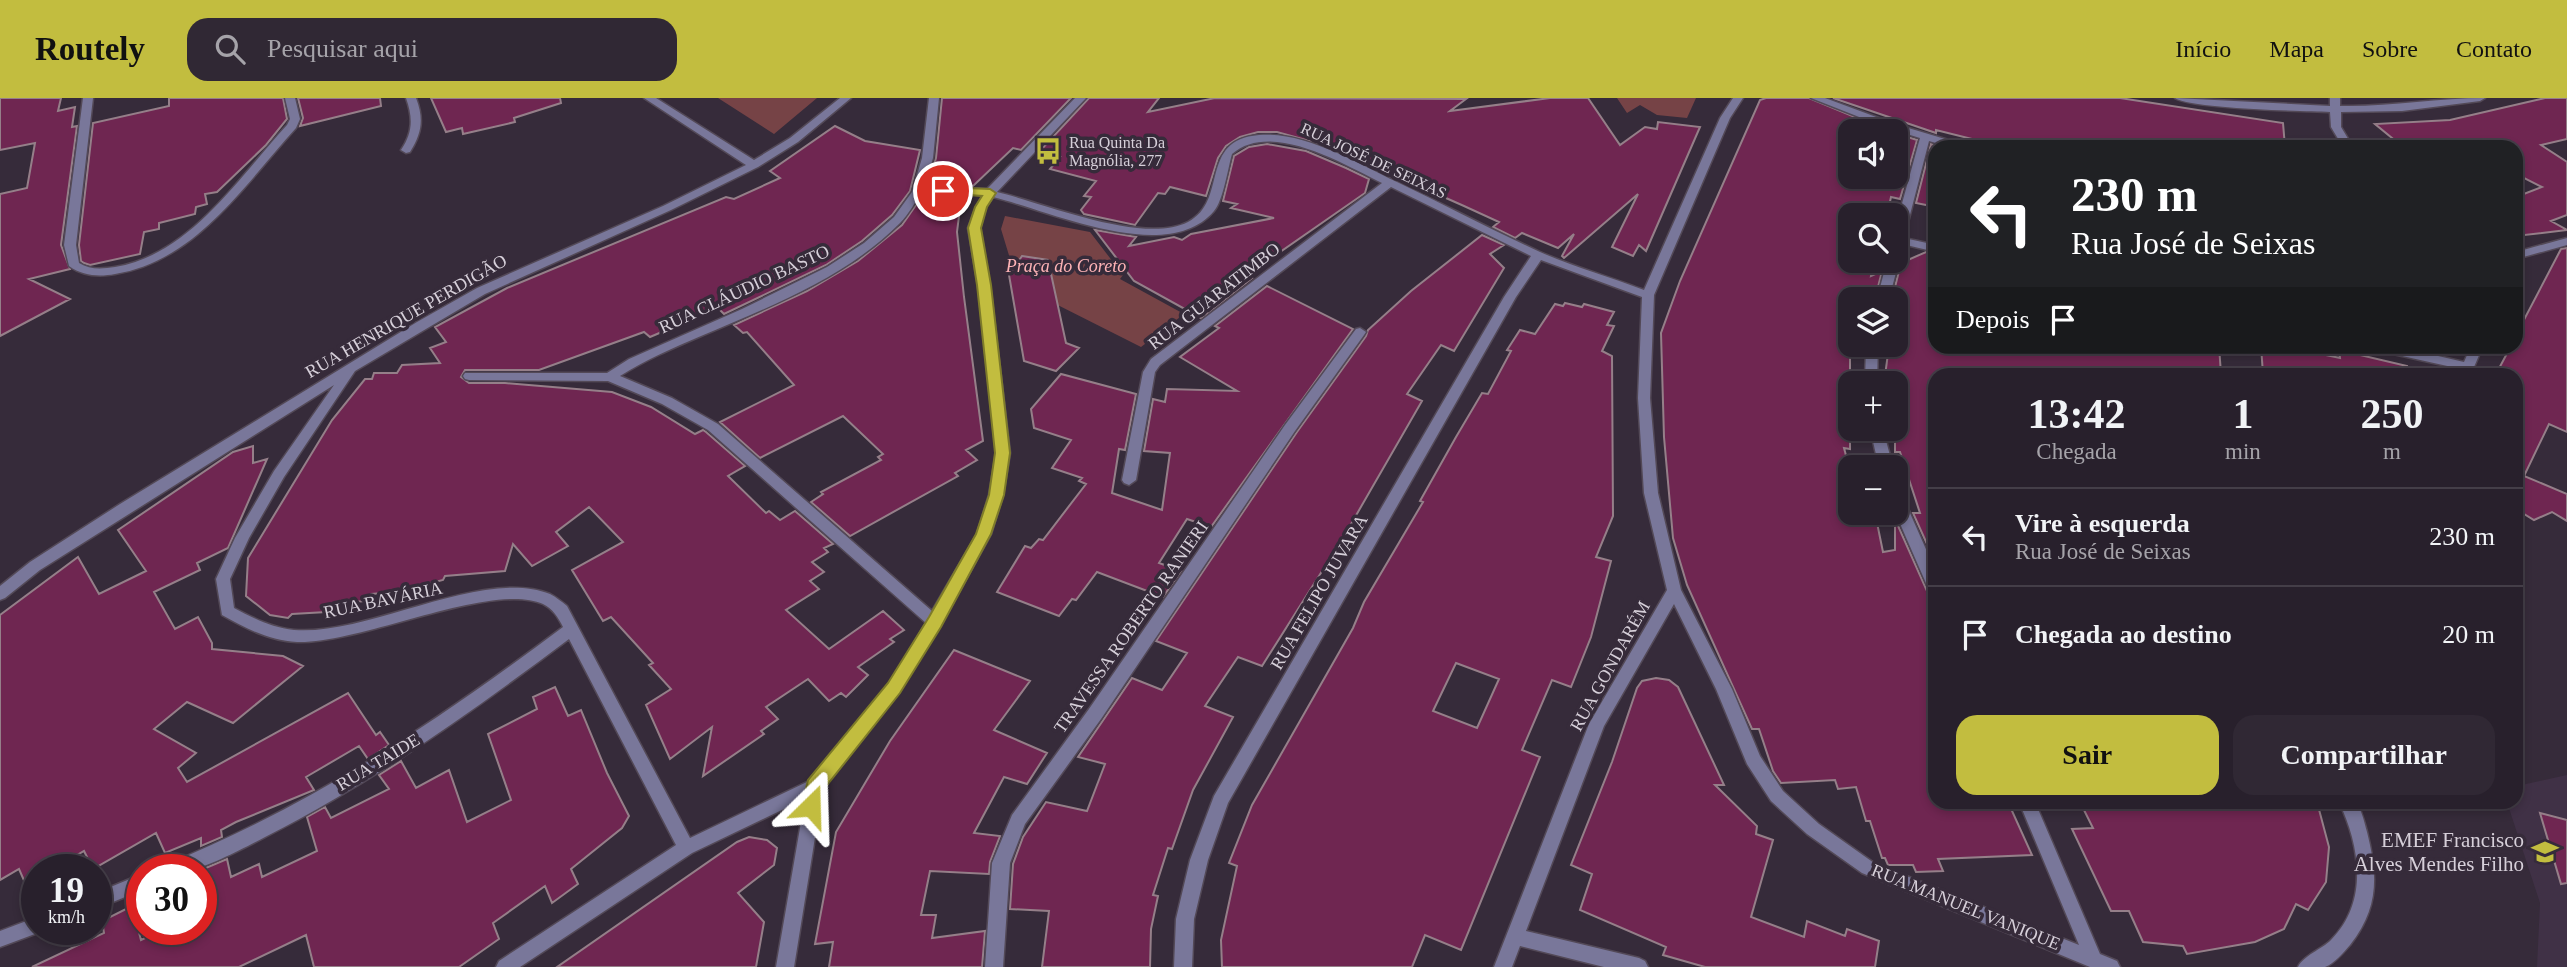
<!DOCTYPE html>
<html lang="pt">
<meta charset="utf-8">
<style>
:root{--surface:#28202c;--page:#302834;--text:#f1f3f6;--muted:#a5a3a9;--line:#443e48;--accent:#c2bd3f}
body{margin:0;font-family:"Times New Roman",serif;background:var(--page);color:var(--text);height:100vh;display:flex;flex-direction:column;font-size:26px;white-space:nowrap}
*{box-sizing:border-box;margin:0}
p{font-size:23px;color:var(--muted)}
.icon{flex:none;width:38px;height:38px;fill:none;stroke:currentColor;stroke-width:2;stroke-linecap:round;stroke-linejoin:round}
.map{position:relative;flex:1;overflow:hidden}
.details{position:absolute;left:1928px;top:270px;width:595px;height:441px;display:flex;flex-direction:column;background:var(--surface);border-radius:21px;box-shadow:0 4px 10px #0003,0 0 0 2px var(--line)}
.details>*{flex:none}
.banner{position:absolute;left:1928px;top:42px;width:595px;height:214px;border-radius:21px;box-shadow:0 4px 10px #0003,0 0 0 2px var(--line);background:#202124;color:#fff;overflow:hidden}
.fabs{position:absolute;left:1838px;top:21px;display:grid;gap:14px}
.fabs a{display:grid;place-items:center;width:70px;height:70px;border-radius:14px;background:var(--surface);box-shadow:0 4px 10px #0003,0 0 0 2px var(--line);font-size:35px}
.speed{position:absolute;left:21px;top:756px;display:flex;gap:14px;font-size:35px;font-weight:700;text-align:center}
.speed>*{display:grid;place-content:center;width:91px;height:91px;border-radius:50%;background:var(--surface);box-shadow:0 4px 10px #0003,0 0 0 2px var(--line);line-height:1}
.speed small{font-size:18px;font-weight:400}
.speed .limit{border:10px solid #d22;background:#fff;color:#111}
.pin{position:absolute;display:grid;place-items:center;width:60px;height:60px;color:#fff;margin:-30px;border:4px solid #fff;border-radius:50%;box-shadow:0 2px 7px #0007}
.me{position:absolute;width:77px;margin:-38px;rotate:22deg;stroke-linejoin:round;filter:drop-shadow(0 0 5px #0008)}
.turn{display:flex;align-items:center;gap:24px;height:147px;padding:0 28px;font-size:32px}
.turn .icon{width:91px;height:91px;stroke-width:2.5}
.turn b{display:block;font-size:49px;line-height:60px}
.then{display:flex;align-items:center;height:66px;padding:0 28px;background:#0003;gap:14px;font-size:26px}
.eta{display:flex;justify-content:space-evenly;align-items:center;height:119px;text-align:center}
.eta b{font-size:42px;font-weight:700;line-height:49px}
.cta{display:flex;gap:14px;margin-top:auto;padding:14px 28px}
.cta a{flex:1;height:80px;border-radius:21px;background:var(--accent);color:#111;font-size:28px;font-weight:700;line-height:80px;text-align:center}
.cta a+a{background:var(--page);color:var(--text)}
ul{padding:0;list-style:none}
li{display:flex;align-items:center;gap:21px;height:98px;padding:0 28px;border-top:2px solid var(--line)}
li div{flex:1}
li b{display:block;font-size:26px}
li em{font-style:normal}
header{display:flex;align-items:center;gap:42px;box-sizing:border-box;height:98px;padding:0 35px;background:var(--accent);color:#111}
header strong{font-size:33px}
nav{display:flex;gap:38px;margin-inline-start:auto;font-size:24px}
.search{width:490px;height:63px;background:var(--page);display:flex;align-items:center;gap:18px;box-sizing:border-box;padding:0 24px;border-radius:21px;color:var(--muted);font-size:26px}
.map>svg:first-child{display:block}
.built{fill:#403146}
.green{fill:#764346}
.building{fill:#6f2651;stroke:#957f89;stroke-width:2;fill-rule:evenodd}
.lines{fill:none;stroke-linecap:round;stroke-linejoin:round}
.minor-casing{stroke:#534957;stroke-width:3}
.minor{fill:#79779a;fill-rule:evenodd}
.route{fill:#c2bd3f;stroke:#7e7b29;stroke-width:2}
.labels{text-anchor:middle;stroke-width:7;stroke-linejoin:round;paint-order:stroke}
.far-poi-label{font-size:16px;fill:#d6cfd9;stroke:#362b3a;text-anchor:start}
.far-street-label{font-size:16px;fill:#d6cfd9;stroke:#362b3a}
.park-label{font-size:18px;font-style:italic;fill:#feb3b6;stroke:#362b3a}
.street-label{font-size:18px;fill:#d6cfd9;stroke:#362b3a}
.near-poi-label{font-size:21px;fill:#d6cfd9;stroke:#362b3a;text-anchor:end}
</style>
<header>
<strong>Routely</strong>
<div class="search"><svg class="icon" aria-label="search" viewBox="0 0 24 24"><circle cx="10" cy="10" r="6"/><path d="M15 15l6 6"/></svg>Pesquisar aqui</div>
<nav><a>Início</a><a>Mapa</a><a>Sobre</a><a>Contato</a></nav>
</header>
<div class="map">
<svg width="2567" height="869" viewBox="0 0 2567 869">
<rect width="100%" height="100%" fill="#362b3a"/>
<path class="built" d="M2567,677V869H2537L2540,805L2507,704H2516L2517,688Z"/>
<path class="green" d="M718,0H817L774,36Z
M1617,0H1696L1687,20L1657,17L1640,7L1627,15Z
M1005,118L1090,134L1123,177L1120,181L1184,216L1141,249L1018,187L1001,131Z"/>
<path class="building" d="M0,0H61L58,13L75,9L72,29L77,28L61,147L70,171L29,181L70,201L0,238V96L27,90L35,45L0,52Z
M169,0H283L287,21L266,47L217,94L205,96L207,106L196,109L195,116L159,125V131L144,134L140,156L90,167L84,165L81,163L79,147L93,25L169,8Z
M298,0H380L381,8L300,28L303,20Z
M431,0H560L561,5L514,20L515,24L463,36L462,30L446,34Z
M942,0H1071L1021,52L1013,50L973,88L928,86L936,60Z
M1089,0H1159L1148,14L1215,0L1466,1L1450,13L1550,0H1588L1620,47L1645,29L1657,31L1658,24L1700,29L1646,153L1639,147L1633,158L1612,149L1638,96L1564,160L1562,158L1574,136L1558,150L1522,135L1515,140L1493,129L1499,124L1464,108L1331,49L1277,34H1258L1240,39L1226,48L1218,60L1206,98L1170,89L1165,96L1158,95L1135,127L1084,116L1081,112L1091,99L1084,98L1096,83L1050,71L1060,59L1038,55Z
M1766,0H1809L1889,33H1850V56L1843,79H1895V35L1917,42L1900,101L1891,99L1887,117H1850V163H1874L1871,178L1882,173L1875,201H1850V351L1844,350L1848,365H1844L1850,384V415H1875L1883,454L1895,452V421L1927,493L1936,499V704H2008L2032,757L1938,761L1943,773L1916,774L1913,767H1888L1885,760H1882L1870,723H1866L1856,689L1838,691L1835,682L1781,685L1773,673L1759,631H1752L1687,487L1673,440L1664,339L1661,235L1680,183L1760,2Z
M1833,0H2120L2283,25L2285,49H2004L1936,32V35Z
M2545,0H2567V41L2541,47L2567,64V117L2551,123L2567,132L2516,138V99L2542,89L2516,76V49H2403L2375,26L2450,22Z
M835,28L865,43L920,52L910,93L892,117L862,143L826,167L724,216L718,210L650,239L644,234L539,272H465L461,279L469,285H505L612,294L651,309L695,336L703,332L706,334L745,368L728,378L766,415L769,413L780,422L795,413L833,446L824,450L828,454L812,464L824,474L810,483L819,491L786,512L829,551L883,513L904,532L890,541L894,544L858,569L868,577L846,599L841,595L829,603L808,581L766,609L778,621L761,633L764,636L703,678L712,629L670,661L646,607L671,591L649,567L653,565L611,519L603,523L572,472L623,444L589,409L556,434L568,448L532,468L513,446L505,473L445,478L443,482L396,494L371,496L368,503L349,504L344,513L292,516L288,520L270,517L246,498L248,460L332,322L365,281H372L374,275H397L402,267L440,265L430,250L446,244L435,229L507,190L726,99L734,101L780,80L770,73Z
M1267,46L1306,53L1346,70L1369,81L1365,95L1247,177L1252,180L1201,220L1134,183L1095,132L1136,139L1129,148L1174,139L1182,142L1191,136L1274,120L1231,110L1237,106L1223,103L1234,58L1249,49Z
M1931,46L1936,48V109L1916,105Z
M923,97L963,99L948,114L959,118L957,134L964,199L983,343L966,352L977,362L955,375L958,378L850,438L811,404L823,396L821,394L881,362L878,359L883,356L843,318L760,360L720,324L794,287L747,234L743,235L734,227L807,193L858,163L902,127Z
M1482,137L1504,147L1490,156L1504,170L1454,253L1441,247L1407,296L1422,303L1343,440L1262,568L1238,559L1205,608L1233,619L1193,692L1172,751L1168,750L1153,797L1158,798L1151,831L1150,869H1042L1049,813L1010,811L1013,766L1023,739L1046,704L1087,713L1105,666L1078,659L1132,580L1162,592L1187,555L1156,543L1297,334L1366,238L1368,232L1411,193Z
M2567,150V334L2549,326L2524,378L2567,396V423L2552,414L2534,422L2516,411V276H2496L2511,248H2516V237L2561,151Z
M1926,154L1936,157V248H2219L2221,276H1936V466L1913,415H1920L1900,354H1895V285H1884L1889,248L1895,247V201H1892L1901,165Z
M1022,158L1048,162L1066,245L1079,250L1056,273L1024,263L1009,177Z
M1267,188L1353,231L1211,429L1187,421L1159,465L1181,473L1163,499L1097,474L1076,502L1072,501L1059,518L997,494L1025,448L1031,450L1039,441L1043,442L1086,386L1079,383L1082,380L1052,370L1071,342L1034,330L1031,311L1061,276L1136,296L1125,352L1119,351L1112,395L1162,412L1170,355L1144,353L1153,301L1165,304L1167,291L1237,293L1180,259L1219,230L1215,228Z
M1565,205L1582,209L1584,206L1614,214L1607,227L1614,228L1602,253L1612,258L1613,418L1596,459L1611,463L1591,539L1571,589L1552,582L1522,652L1540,659L1461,852L1425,837L1412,869H1222L1221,842L1237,768L1229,765L1252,707L1353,530L1364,504L1423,404L1420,403L1456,339L1482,295L1488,296L1511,253L1507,252L1520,232L1535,236L1555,206L1563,208ZM1456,565L1499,581L1477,630L1433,613Z
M2261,248H2282L2340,260L2339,252L2407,268L2406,276H2263Z
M253,348V365L267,361L228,450L197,465L200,472L154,494L175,531L198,519L212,545V551L283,558L303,568L233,625L187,604L154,631L196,655L178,670L187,684L348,595L376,637L380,634L389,647L368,661L359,648L306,679L314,692L236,724L221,732L222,739L201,748V740L165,755L156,735L93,771L84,753L52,772H37V780L26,787L19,771L0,782V517L78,459L99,496L146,473L118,432L233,354Z
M954,552L1030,583L994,632L1047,655L1027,686L1004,679L974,735L1000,738L990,764L989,776L930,773L921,817H936L932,840L985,833L982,869H829L833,844L815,846L836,734L890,643Z
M1656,580L1669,582L1678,589L1724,687H1715L1757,728L1756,736L1773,742L1751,819L1804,839L1807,823L1845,838L1847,831L1879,843L1875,869H1705L1663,857L1666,849L1580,812L1592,776L1571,767L1612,664L1637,590L1642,583Z
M555,589L568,618L581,612L607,675L629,718L622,730L571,771L578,786L552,805L545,788L493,825L499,841L459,869H314L306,837L239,869H32L104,835L102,823L132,808L141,842L164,831H201V772L227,761L231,779L259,766L262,779L317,753L307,719L325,709L331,720L389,691L379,677L401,663L416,690L449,672L467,724L511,702L488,636L537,611L533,599Z
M2080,704H2317L2329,749L2326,784L2308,812L2296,806L2284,831L2255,844L2187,856L2183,848L2143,844L2129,813H2111L2072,731L2093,730Z
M2540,715L2567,722V785L2561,786Z
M749,739L767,742L777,750L774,767L738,795L764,824L756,869H557L737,744Z"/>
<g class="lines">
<defs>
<path id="minor" d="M83,0H93L76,147L79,165C90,172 102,171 115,169C190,157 239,79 287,27L290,21L285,0H295L300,21L296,30C244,87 196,163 115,176C99,179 83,178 69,168L64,147Z
M406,0H416C424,21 422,35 410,54L406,55L401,52C413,34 413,20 406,0Z
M644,0H656L754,62L790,40L840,0H851L798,44L758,69L671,112L485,196L355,273L284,379L249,440L230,481L234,510C253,520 272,530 294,532C369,538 482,469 550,496C556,499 562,504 567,508L690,740L809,683L889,586L926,525L708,332L662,306L608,283L469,282L465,281L463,278L465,275H607L629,261L742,211L827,169L864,145L894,119L912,94L922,60L929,0H939L933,60L925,88L987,91L1075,0H1086L997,94C1044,105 1143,147 1188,124C1229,103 1198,42 1259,37C1304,33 1357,65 1397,84C1445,107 1492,132 1540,154C1574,169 1610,179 1644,192L1720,20L1733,0H1743L1730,20L1654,197L1650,300L1658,395L1681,492L1732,591L1760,658L1783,693L1819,726L1874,765L2079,847L2019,704H2035L2100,856L2117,863L2120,869H2090L1862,775L1807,736L1771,703L1747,666L1716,591L1674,506L1604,628L1526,833L1639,860L1645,863L1648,869H1604L1520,848L1512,869H1494L1589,626L1667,492L1644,395L1638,300L1642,199L1541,162L1516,199L1228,705L1208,762L1194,821L1192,869H1174L1176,821L1190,762L1214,698L1504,199L1531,158L1391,89L1160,267L1155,274L1136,382L1129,387L1124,385L1122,382L1143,274L1151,261L1382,85C1343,66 1271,22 1232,56C1228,70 1223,103 1214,113C1168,168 1050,113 993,99L986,109L980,130L990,187L1010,355L1003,397L991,436L940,528L899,594L823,690L794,869H776L805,701L692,755L520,869H496L499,863L676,747L569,541C473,613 375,683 267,738C248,748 209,769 189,772C181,773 171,772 163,772L165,767C313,707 436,624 563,529C558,519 553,511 543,506C492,483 361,546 297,544C270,543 245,530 222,517L216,481L235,440L274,373L334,287L40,472L5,500L0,502V488L30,464L120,406L417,224L477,190L663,108L746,67ZM922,94L983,97L976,109L968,130L978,187L996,355L989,397L977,436L932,513L718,326L672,300L620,278C645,262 673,250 701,238C769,209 847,179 900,125C909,116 915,104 922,94Z
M1811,0H1825L1895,26L1965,47L1966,49H1950L1929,43L1904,140L1936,147V154L1902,146L1899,155L1895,156V131L1920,40L1887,30Z
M2175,0L2330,8V0H2340V8C2389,9 2437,0 2485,0L2480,3L2402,13L2341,14V29L2353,49H2343L2331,29L2330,14C2304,13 2192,11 2175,0Z
M2567,140V147L2516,161V154Z
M1895,160L1899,163L1889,201H1877L1887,163H1895Z
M1360,230L1366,234L1364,237L1295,333L1101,621L1025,726L1010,765L1003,869H985L992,765L1012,717L1089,611L1285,327L1356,231Z
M1866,247H1878L1877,285H1865Z
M2369,248H2395L2464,264L2471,248H2483L2471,276H2459L2461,271L2375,252Z
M1870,331H1883L1893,369H1879Z
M1895,392L1902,397L1936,474V497L1929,492L1895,414Z
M2339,704H2356C2362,713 2364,723 2367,734C2378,778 2379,810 2350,847C2344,854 2334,866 2325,869C2318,869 2306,869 2298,869C2303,858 2322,851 2331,842C2369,804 2360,748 2339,704Z
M142,776V792L96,811V795Z
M37,819V831L43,833L0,849V833Z"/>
</defs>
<use href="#minor" class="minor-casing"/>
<use href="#minor" class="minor"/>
</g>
<path class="route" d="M943,89L990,91L996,95L987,109L981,130L991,187L1010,355L1004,397L991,436L941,529L900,595L824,691L818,714L811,716L805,714L802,708L808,682L888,585L929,519L976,436L989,397L995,355L977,187L968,130L975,109L982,98L938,95L937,93Z"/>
<defs>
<symbol id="bus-bare" viewBox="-9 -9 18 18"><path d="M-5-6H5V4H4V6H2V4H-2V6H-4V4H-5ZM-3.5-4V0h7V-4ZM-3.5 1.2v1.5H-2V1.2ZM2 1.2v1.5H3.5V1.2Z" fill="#c2bd3f" stroke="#362b3a" stroke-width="2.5" paint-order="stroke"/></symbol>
<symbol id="school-bare" viewBox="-9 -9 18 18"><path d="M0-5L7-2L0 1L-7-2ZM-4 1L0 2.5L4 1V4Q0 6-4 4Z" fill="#c2bd3f" stroke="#362b3a" stroke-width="2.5" paint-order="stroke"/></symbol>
</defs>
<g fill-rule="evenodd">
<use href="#bus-bare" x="1029" y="34" width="38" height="38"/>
<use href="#school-bare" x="2526" y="735" width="38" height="38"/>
</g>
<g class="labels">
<g class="far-poi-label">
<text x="1069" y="50">Rua Quinta Da<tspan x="1069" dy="18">Magnólia, 277</tspan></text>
</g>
<g class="far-street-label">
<text transform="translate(1374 62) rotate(25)" y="6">RUA JOSÉ DE SEIXAS</text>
</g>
<g class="park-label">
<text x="1066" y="174">Praça do Coreto</text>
</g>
<g class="street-label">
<text transform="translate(744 191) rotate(-25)" y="6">RUA CLÁUDIO BASTO</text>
<text transform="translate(1214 198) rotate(-38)" y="6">RUA GUARATIMBO</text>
<text transform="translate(406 218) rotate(-30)" y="6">RUA HENRIQUE PERDIGÃO</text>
<text transform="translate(1319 494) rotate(-60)" y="6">RUA FELIPO JUVARA</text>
<text transform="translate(383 502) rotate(-12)" y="6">RUA BAVÁRIA</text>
<text transform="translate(1131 529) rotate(-55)" y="6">TRAVESSA ROBERTO RANIERI</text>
<text transform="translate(1610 568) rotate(-61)" y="6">RUA GONDARÉM</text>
<text transform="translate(378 664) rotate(-31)" y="6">RUA TAIDE</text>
<text transform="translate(1966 809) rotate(22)" y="6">RUA MANUEL VANIQUE</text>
</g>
<g class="near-poi-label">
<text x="2524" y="749">EMEF Francisco<tspan x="2524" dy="24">Alves Mendes Filho</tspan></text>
</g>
</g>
</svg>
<div class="fabs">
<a><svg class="icon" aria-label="sound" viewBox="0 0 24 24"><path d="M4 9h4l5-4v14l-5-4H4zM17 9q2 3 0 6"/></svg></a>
<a><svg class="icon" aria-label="search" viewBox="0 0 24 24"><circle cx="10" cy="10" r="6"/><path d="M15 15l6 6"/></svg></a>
<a><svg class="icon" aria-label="layers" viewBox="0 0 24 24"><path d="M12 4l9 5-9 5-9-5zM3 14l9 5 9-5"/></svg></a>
<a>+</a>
<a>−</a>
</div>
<div class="speed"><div>19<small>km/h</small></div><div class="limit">30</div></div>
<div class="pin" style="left:943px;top:93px;background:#d93025"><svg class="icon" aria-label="arrive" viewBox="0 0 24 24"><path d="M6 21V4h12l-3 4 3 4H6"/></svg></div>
<svg class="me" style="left:811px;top:708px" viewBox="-20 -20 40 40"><path d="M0-17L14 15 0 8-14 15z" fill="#c2bd3f" stroke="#fff" stroke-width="4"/></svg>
<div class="banner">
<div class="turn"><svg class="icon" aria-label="left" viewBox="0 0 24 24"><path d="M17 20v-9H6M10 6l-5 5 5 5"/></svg><div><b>230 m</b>Rua José de Seixas</div></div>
<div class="then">Depois<svg class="icon" aria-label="arrive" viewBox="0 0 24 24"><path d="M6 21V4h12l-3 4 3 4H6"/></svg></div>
</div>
<section class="details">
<div class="eta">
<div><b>13:42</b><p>Chegada</p></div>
<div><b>1</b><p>min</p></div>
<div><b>250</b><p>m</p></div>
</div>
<ul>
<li><svg class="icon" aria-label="left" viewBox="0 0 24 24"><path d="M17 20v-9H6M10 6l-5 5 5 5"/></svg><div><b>Vire à esquerda</b><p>Rua José de Seixas</p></div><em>230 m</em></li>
<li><svg class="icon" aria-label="arrive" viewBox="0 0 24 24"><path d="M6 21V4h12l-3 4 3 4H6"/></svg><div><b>Chegada ao destino</b></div><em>20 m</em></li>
</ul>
<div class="cta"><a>Sair</a><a>Compartilhar</a></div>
</section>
</div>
